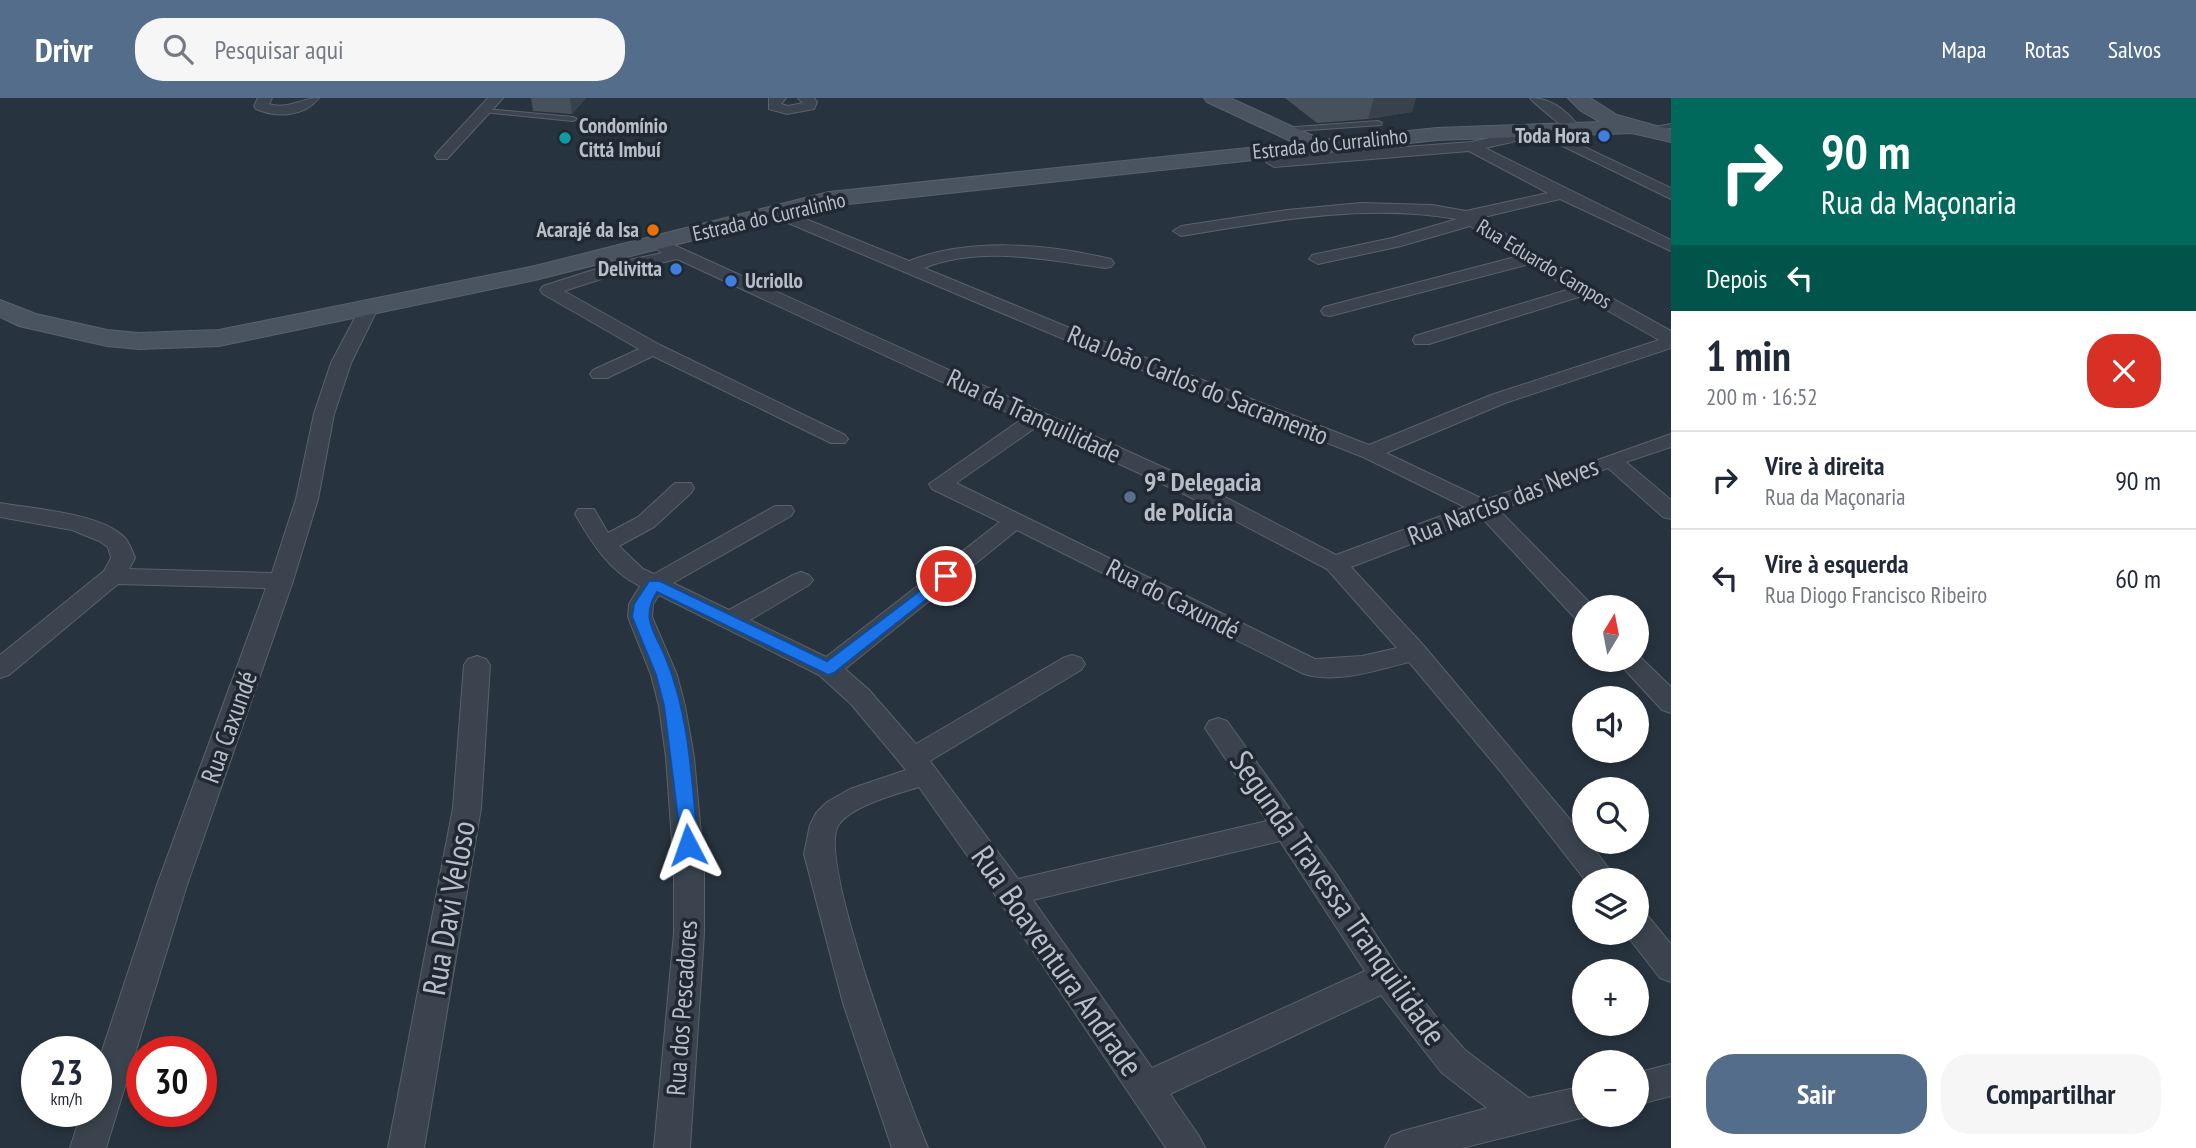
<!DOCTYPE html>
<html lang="pt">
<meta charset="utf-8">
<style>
:root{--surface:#fff;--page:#f6f6f7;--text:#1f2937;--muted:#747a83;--line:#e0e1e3;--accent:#546d8a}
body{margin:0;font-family:"PT Sans Narrow",sans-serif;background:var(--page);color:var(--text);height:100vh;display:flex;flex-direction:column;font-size:26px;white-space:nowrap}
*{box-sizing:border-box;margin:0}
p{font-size:23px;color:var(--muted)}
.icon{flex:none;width:38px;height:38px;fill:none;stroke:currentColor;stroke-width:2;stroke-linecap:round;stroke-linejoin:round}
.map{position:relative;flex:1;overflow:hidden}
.details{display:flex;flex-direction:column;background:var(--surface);width:525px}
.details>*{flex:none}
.top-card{background:#00695c;color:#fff;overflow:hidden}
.needle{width:46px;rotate:10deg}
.buttons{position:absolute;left:1572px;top:497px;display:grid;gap:14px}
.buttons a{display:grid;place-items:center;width:77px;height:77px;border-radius:50%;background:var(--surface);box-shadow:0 4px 10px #0003;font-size:35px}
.speed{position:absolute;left:21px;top:938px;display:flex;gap:14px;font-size:35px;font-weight:700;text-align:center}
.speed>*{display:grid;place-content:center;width:91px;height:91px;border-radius:50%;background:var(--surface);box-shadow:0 4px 10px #0003;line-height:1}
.speed small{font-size:18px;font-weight:400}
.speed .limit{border:10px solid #d22;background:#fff;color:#111}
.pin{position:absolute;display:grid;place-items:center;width:60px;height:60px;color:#fff;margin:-30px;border:4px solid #fff;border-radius:50%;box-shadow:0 2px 7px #0007}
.me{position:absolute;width:77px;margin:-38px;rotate:356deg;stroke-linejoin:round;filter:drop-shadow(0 0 5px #0008)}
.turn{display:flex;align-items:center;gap:24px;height:147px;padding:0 35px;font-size:32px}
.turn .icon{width:91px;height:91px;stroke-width:2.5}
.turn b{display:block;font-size:49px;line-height:60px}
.then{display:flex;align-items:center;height:66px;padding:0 35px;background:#0003;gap:14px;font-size:26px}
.round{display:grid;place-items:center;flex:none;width:74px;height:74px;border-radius:28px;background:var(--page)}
.head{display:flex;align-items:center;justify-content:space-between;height:119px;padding:0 35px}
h1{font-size:42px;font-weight:800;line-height:52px}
.action{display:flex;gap:14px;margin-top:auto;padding:14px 35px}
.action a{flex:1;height:80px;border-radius:28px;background:var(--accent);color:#fff;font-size:28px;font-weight:800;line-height:80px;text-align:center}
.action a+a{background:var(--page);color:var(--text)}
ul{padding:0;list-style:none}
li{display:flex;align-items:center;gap:21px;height:98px;padding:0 35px;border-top:2px solid var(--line)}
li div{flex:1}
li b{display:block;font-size:26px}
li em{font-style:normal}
header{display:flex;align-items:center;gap:42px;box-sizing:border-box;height:98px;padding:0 35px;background:var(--accent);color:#fff}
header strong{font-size:33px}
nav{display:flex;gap:38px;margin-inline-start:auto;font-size:24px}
.search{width:490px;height:63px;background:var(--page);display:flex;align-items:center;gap:18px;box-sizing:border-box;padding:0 24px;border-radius:28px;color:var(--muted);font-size:26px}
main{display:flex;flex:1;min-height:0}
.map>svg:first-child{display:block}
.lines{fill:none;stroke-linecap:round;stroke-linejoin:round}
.lane-casing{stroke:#59626b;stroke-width:2}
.street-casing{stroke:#59626b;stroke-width:2}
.secondary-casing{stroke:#59626b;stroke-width:2}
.lane{fill:#3b444e;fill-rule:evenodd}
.street{fill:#3b444e;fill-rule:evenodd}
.secondary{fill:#495460;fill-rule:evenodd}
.wall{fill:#47515c}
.shaded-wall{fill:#39424b}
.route{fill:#1a73e8;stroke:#114b97;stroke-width:2}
.shop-dot{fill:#3f7fe0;stroke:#202933;stroke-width:2.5}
.culture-dot{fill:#0f9aa8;stroke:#202933;stroke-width:2.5}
.food-dot{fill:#e8710a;stroke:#202933;stroke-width:2.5}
.service-dot{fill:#5c6f8a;stroke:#202933;stroke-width:2.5}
.labels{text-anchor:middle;stroke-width:7;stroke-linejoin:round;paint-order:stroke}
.far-poi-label{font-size:21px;font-weight:bold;fill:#b7bfc8;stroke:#202933;text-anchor:end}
.far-street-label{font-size:21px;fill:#b7bfc8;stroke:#202933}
.street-label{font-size:26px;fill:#b7bfc8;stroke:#202933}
.poi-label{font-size:26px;font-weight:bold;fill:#b7bfc8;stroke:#202933;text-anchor:start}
.near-street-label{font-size:32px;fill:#b7bfc8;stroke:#202933}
</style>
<header>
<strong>Drivr</strong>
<div class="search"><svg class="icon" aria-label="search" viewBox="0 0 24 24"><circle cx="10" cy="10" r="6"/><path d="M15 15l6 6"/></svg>Pesquisar aqui</div>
<nav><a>Mapa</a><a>Rotas</a><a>Salvos</a></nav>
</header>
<main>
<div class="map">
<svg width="1671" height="1050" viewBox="0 0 1671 1050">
<rect width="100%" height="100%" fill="#27333e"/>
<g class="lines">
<defs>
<path id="lane" d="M485,11L573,19L577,21L573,23L483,14V12Z
M1378,23L1382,25L1381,27L1281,34L1277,32L1281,30Z
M1671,26V30L1647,33L1643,31Z"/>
<path id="street" d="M258,0H272L269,6C288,12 301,0 319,0C304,19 277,20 256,11L254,8Z
M488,0H503L447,61H437L435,58L437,55Z
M769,0H786L781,6L788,8L803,5L798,0H814L817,4L814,11L787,16L769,11Z
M1530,0C1553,0 1568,14 1582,32L1575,36C1570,35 1535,6 1530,0Z
M1540,28L1671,90V101L1534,34L1512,44L1485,50L1671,142V153L1560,101L1480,120L1590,188L1671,233V250L1505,305L1386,355L1485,402L1671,336V349L1626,364L1671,402V421L1663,419L1608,370L1499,412L1593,508L1584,509V522L1575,520L1481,419L1351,469L1424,548L1584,738V744H1589L1617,782H1585L1501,674L1409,564C1377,572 1337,586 1304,576L1017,432L845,571L869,592L916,646L1063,560L1072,557L1081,560L1085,566L1081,572L930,663L1018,781L1267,723L1205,630L1209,623L1218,620L1227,623L1337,777L1397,869L1441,925L1465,952L1529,1000L1584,988V1017H1593L1462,1050H1385L1391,1038L1403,1033L1487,1010L1441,974L1381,897L1170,996L1199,1038L1205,1050H1166L1000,804L919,689C897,696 850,708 838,728C817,764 909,1003 928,1050H892L843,905L804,756L810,727L816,715L827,704L850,691L906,672L851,606L819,577L659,497L653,506L652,519L677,577L685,608L694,659L704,770V835L690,1050H654L674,835V770L666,659L659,608L651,577L628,519L629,506L640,488C609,473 592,445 575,416L578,411H594L608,435L638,419L675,385H691L694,390L691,395L654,429L619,448L643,471L654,476L775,408H791L794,413L791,418L673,485L729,512L793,477L801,474L809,477L813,482L809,487L750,522L826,559L1000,424L932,391L929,386L1022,321L677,161L626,173L564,193L660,247L845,337L848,341L845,345H831L653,258L607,280H593L590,276L593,272L639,251L543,196L540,192L543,188L615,165L662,155L649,146L657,141L663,142L1202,387L1336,457L1465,409L1363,359L1073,245L769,117L767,114L775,109L781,111L909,163C970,139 1048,146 1111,161L1114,165L1111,169L1105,170C1045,162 982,147 924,170L1087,237L1369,347L1491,297L1659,242L1582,198L1429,246H1415L1413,242L1415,238L1570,191L1530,166L1330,218L1324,217L1321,213L1324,209L1519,158L1470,128L1401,148L1318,166L1309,161L1312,157L1392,140L1457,121C1365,105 1272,123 1181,138L1173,133L1181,128L1287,112L1361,105L1432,107L1466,113L1548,95L1469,53L1274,69L1266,64L1274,59L1471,44L1503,37L1527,29L1533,31ZM1038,328L1186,397L1327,471L1397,550L1362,558L1315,561L956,385ZM1280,743L1365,873L1152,970L1033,802Z
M369,205L378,210L351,265L334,316L318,401L293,483L187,787L106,1050H70L82,1013H96V971L157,787L266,490L118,486L9,577L0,580V557L104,473L111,460L108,449L99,443L72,432L0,419V405C33,411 102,415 125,440C130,446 132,453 135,460L129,471L272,475L296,401L314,316L331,265L360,210Z
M1636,555L1671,589V615L1662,612L1616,562H1636Z
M477,558L486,561L490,567L481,710L424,1050H388L453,710L464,567L468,561Z
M1636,813L1647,817L1671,846V884L1660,880L1625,835H1636Z
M1671,966V998L1636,1007V975Z"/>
<path id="secondary" d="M1204,0H1230L1322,42L1437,30L1600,24L1581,13L1568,0H1590L1617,17L1671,32V44L1632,35L1437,42L830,108L535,182L219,248L139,251L107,248L19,228L0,219V202L36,216L107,232L139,235L219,232L535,168L829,94L1295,45L1207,4Z"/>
</defs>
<use href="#lane" class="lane-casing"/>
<use href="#street" class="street-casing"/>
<use href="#secondary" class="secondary-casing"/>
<use href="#lane" class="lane"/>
<use href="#street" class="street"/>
<use href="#secondary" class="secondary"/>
</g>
<path class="wall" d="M531,0H586L572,16L533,13Z
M1285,0H1416L1412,14L1368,21L1317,25Z"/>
<path class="shaded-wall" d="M570,0H586L572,16Z
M1374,0H1416L1412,14L1368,21Z"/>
<path class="route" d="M946,473L954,478L951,482L834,575L828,577L657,494C641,519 654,533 665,558C690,617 692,684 698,747L695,753L688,755L682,753L664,608L656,577L632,519L634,506L649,483H660L827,563Z"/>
<g class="shop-dot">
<circle cx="1604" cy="38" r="7"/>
<circle cx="676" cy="171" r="7"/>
<circle cx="731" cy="183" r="7"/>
</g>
<circle class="culture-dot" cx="565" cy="40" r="7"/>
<circle class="food-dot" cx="653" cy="132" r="7"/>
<circle class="service-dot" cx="1130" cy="399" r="7"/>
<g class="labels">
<g class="far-poi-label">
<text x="579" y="35" text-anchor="start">Condomínio<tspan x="579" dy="24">Cittá Imbuí</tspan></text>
<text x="1590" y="45">Toda Hora</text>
<text x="639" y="139">Acarajé da Isa</text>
<text x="662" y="178">Delivitta</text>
<text x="745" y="190" text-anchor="start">Ucriollo</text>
</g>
<g class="far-street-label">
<text transform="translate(1330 46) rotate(-6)" y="7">Estrada do Curralinho</text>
<text transform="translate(769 119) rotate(-13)" y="7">Estrada do Curralinho</text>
<text transform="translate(1544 166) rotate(31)" y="7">Rua Eduardo Campos</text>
</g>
<g class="street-label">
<text transform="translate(1198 287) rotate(22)" y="9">Rua João Carlos do Sacramento</text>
<text transform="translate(1034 318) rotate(25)" y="9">Rua da Tranquilidade</text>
<text transform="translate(1503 403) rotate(-21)" y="9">Rua Narciso das Neves</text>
<text transform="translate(1173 501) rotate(27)" y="9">Rua do Caxundé</text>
<text transform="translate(229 629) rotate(-70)" y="9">Rua Caxundé</text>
<text transform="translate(682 910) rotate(-86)" y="9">Rua dos Pescadores</text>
</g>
<g class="poi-label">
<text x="1144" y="393">9ª Delegacia<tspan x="1144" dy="30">de Polícia</tspan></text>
</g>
<g class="near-street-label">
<text transform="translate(1338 800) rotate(55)" y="11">Segunda Travessa Tranquilidade</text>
<text transform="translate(449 810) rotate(-80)" y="11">Rua Davi Veloso</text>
<text transform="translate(1057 863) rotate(55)" y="11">Rua Boaventura Andrade</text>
</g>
</g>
</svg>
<div class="buttons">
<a><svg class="needle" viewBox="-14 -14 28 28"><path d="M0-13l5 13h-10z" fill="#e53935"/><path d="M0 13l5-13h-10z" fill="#747a83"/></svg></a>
<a><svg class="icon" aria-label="sound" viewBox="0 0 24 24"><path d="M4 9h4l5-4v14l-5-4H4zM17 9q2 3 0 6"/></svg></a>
<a><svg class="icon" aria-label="search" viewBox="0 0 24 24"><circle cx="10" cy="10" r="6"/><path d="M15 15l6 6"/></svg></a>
<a><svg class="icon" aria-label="layers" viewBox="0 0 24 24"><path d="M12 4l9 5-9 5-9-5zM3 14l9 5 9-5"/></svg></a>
<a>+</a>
<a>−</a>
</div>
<div class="speed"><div>23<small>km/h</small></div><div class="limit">30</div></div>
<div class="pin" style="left:946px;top:478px;background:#d93025"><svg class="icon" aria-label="arrive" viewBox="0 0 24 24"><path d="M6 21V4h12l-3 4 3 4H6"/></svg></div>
<svg class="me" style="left:688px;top:747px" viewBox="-20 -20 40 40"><path d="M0-17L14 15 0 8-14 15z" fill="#1a73e8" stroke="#fff" stroke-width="4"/></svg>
</div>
<section class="details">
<div class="top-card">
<div class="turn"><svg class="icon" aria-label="right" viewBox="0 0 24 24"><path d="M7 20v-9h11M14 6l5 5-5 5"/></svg><div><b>90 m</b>Rua da Maçonaria</div></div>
<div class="then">Depois<svg class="icon" aria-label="left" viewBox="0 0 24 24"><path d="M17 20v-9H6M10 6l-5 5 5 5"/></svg></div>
</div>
<div class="head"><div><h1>1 min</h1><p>200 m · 16:52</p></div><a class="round" style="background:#d93025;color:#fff"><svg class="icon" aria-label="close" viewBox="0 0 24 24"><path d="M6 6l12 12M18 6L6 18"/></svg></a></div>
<ul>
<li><svg class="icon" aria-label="right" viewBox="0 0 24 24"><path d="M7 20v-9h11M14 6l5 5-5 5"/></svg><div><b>Vire à direita</b><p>Rua da Maçonaria</p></div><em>90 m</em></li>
<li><svg class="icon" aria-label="left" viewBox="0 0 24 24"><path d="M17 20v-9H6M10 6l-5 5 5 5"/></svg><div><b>Vire à esquerda</b><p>Rua Diogo Francisco Ribeiro</p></div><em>60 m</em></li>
</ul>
<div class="action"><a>Sair</a><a>Compartilhar</a></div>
</section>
</main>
